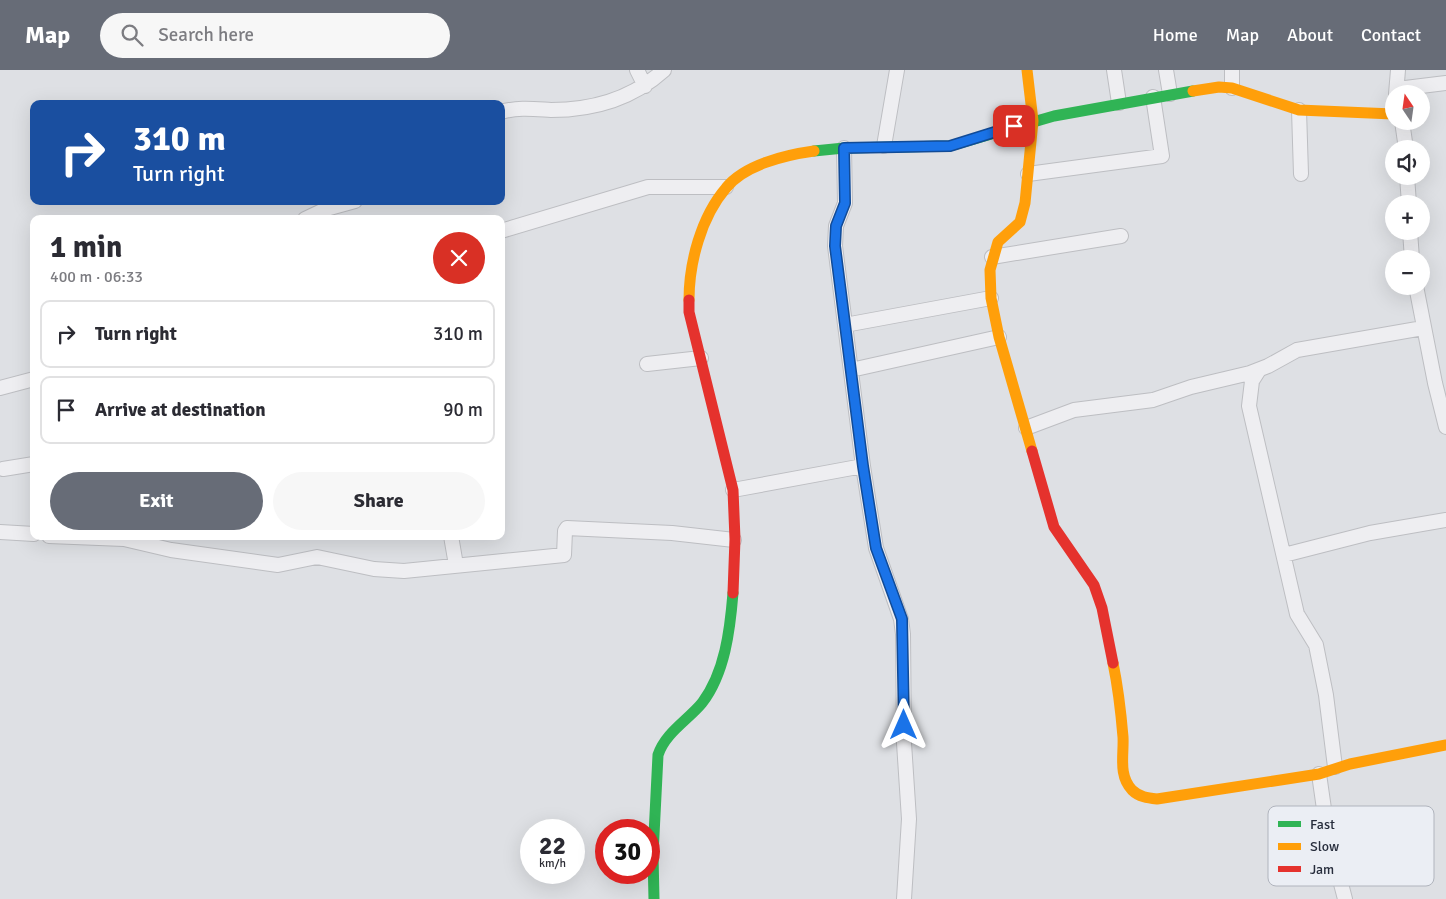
<!DOCTYPE html>
<meta charset="utf-8">
<style>
:root{--surface:#fff;--page:#f7f7f7;--text:#2b2b33;--muted:#7c7c81;--line:#e1e1e2;--accent:#676c77}
body{margin:0;font-family:Signika,sans-serif;background:var(--page);color:var(--text);height:100vh;display:flex;flex-direction:column;font-size:19px;white-space:nowrap}
*{box-sizing:border-box;margin:0}
p{font-size:16px;color:var(--muted)}
.icon{flex:none;width:28px;height:28px;fill:none;stroke:currentColor;stroke-width:2;stroke-linecap:round;stroke-linejoin:round}
.map{position:relative;flex:1;overflow:hidden}
.sheet{position:absolute;left:30px;top:145px;width:475px;height:325px;display:flex;flex-direction:column;background:var(--surface);border-radius:10px;box-shadow:0 5px 20px #0002}
.sheet>*{flex:none}
.banner{position:absolute;left:30px;top:30px;width:475px;height:105px;border-radius:10px;box-shadow:0 5px 20px #0002;background:#1a4fa0;color:#fff;overflow:hidden}
.needle{width:32px;rotate:347deg}
.controls{position:absolute;left:1385px;top:15px;display:grid;gap:10px}
.controls a{display:grid;place-items:center;width:45px;height:45px;border-radius:50%;background:var(--surface);box-shadow:0 5px 20px #0002;font-size:25px}
.speed{position:absolute;left:520px;top:749px;display:flex;gap:10px;font-size:25px;font-weight:700;text-align:center}
.speed>*{display:grid;place-content:center;width:65px;height:65px;border-radius:50%;background:var(--surface);box-shadow:0 5px 20px #0002;line-height:1}
.speed small{font-size:12px;font-weight:400}
.speed .limit{border:8px solid #d22;background:#fff;color:#111}
.pin{position:absolute;display:grid;place-items:center;width:42px;height:42px;color:#fff;margin:-21px;border-radius:10px;box-shadow:0 2px 8px #0006}
.me{position:absolute;width:55px;margin:-28px;rotate:0deg;stroke-linejoin:round;filter:drop-shadow(0 0 4px #0008)}
.turn{display:flex;align-items:center;gap:18px;height:105px;padding:0 20px;font-size:22px}
.turn .icon{width:65px;height:65px;stroke-width:2.5}
.turn b{display:block;font-size:35px;line-height:42px}
.round{display:grid;place-items:center;flex:none;width:52px;height:52px;border-radius:26px;background:var(--page)}
.overview{display:flex;align-items:center;justify-content:space-between;height:85px;padding:0 20px}
h1{font-size:30px;font-weight:700;line-height:38px}
.cta{display:flex;gap:10px;margin-top:auto;padding:10px 20px}
.cta a{flex:1;height:58px;border-radius:30px;background:var(--accent);color:#fff;font-size:20px;font-weight:700;line-height:58px;text-align:center}
.cta a+a{background:var(--page);color:var(--text)}
ul{padding:0;list-style:none}
li{display:flex;align-items:center;gap:15px;height:68px;margin:0 10px 8px;padding:0 10px;border:2px solid var(--line);border-radius:10px}
li div{flex:1}
li b{display:block;font-size:19px}
li em{font-style:normal}
header{display:flex;align-items:center;gap:30px;box-sizing:border-box;height:70px;padding:0 25px;background:var(--accent);color:#fff}
header strong{font-size:24px}
nav{display:flex;gap:28px;margin-inline-start:auto;font-size:18px}
.search{width:350px;height:45px;background:var(--page);display:flex;align-items:center;gap:12px;box-sizing:border-box;padding:0 18px;border-radius:28px;color:var(--muted);font-size:19px}
.map>svg:first-child{display:block}
.lines{fill:none;stroke-linecap:round;stroke-linejoin:round}
.street-casing{stroke:#bdbec2;stroke-width:16}
.street{stroke:#eeeef1;stroke-width:14}
.fast{stroke:#30b455;stroke-width:11}
.slow{stroke:#ff9f0a;stroke-width:11}
.jam{stroke:#e5322d;stroke-width:11}
.route-casing{stroke:#114b97;stroke-width:12}
.route{stroke:#1a73e8;stroke-width:9}
.key{fill:#ebeef4;stroke:#b0b4bd;stroke-width:1}
.key-label{font-size:14px;fill:#272d3c}
</style>
<header>
<strong>Map</strong>
<div class="search"><svg class="icon" aria-label="search" viewBox="0 0 24 24"><circle cx="10" cy="10" r="6"/><path d="M15 15l6 6"/></svg>Search here</div>
<nav><a>Home</a><a>Map</a><a>About</a><a>Contact</a></nav>
</header>
<div class="map">
<svg width="1446" height="829" viewBox="0 0 1446 829">
<rect width="100%" height="100%" fill="#dee0e4"/>
<g class="lines">
<defs>
<path id="street" d="M637,0L645,16
M1114,0L1119,33
M1166,0L1170,24
M1232,0V18
M1397,19L1446,13
M1396,24L1398,0
M1299,40L1301,104
M501,42C518,37 534,39 551,40C594,40 632,29 664,0
M1402,51L1406,79
M884,76L897,0
M844,78L845,133L836,156L835,176L863,396L876,478L901,549L903,564L904,673L909,749L904,829
M1028,104L1162,86L1153,27
M1407,106L1409,134
M305,149L326,139L355,131
M501,161L648,117H726
M1410,161L1412,189
M992,187L1121,166
M1416,216L1435,313L1446,357
M845,255L991,228
M647,294L701,288
M851,300L999,267
M1259,300L1252,311L1249,336L1297,544L1316,575L1326,625L1335,697
M0,318L34,309
M1026,358L1074,340L1153,330L1191,317L1250,303L1268,296L1297,280L1423,258
M3,399L34,394
M733,420L863,396
M0,462L34,464
M49,466L124,469L171,480L278,495L317,487L374,499L404,501L564,485L565,461L567,458L672,463L734,470
M451,466L456,495
M1284,485L1370,463L1446,450
M1319,704L1327,760L1345,829"/>
</defs>
<use href="#street" class="street-casing"/>
<use href="#street" class="street"/>
<path class="fast" d="M814,81L844,78L950,76L1054,46L1193,21
M654,829L653,785L658,685C665,663 688,650 702,633C725,603 730,560 733,523"/>
<path class="slow" d="M1027,0L1033,51L1025,133L1020,152L998,172L990,200L991,228L999,267L1032,381
M1193,21L1219,17L1232,18L1299,40L1393,44
M689,230C689,193 701,147 726,118C744,95 785,85 814,81
M1113,593C1118,617 1121,643 1123,667C1124,685 1118,705 1132,720C1139,727 1148,728 1157,729L1319,704L1350,694L1446,675"/>
<path class="jam" d="M689,230V242L733,420L735,469L733,523
M1032,381L1054,457L1094,515L1102,538L1113,593"/>
</g>
<g class="lines">
<defs>
<path id="route" d="M904,655L902,549L876,478L863,396L835,176L836,156L845,133L844,78L950,76L1014,56"/>
</defs>
<use href="#route" class="route-casing"/>
<use href="#route" class="route"/>
</g>
<rect x="1268" y="736" width="166" height="80" rx="8" class="key"/>
<rect x="1278" y="751" width="23" height="6" fill="#30b455"/>
<rect x="1278" y="773" width="23" height="7" fill="#ff9f0a"/>
<rect x="1278" y="796" width="23" height="6" fill="#e5322d"/>
<g class="key-label">
<text x="1310" y="759">Fast</text>
<text x="1310" y="781">Slow</text>
<text x="1310" y="804">Jam</text>
</g>
</svg>
<div class="controls">
<a><svg class="needle" viewBox="-14 -14 28 28"><path d="M0-13l5 13h-10z" fill="#e53935"/><path d="M0 13l5-13h-10z" fill="#7c7c81"/></svg></a>
<a><svg class="icon" aria-label="sound" viewBox="0 0 24 24"><path d="M4 9h4l5-4v14l-5-4H4zM17 9q2 3 0 6"/></svg></a>
<a>+</a>
<a>−</a>
</div>
<div class="speed"><div>22<small>km/h</small></div><div class="limit">30</div></div>
<div class="pin" style="left:1014px;top:56px;background:#d93025"><svg class="icon" aria-label="arrive" viewBox="0 0 24 24"><path d="M6 21V4h12l-3 4 3 4H6"/></svg></div>
<svg class="me" style="left:904px;top:655px" viewBox="-20 -20 40 40"><path d="M0-17L14 15 0 8-14 15z" fill="#1a73e8" stroke="#fff" stroke-width="4"/></svg>
<div class="banner">
<div class="turn"><svg class="icon" aria-label="right" viewBox="0 0 24 24"><path d="M7 20v-9h11M14 6l5 5-5 5"/></svg><div><b>310 m</b>Turn right</div></div>
</div>
<section class="sheet">
<div class="overview"><div><h1>1 min</h1><p>400 m · 06:33</p></div><a class="round" style="background:#d93025;color:#fff"><svg class="icon" aria-label="close" viewBox="0 0 24 24"><path d="M6 6l12 12M18 6L6 18"/></svg></a></div>
<ul>
<li><svg class="icon" aria-label="right" viewBox="0 0 24 24"><path d="M7 20v-9h11M14 6l5 5-5 5"/></svg><div><b>Turn right</b></div><em>310 m</em></li>
<li><svg class="icon" aria-label="arrive" viewBox="0 0 24 24"><path d="M6 21V4h12l-3 4 3 4H6"/></svg><div><b>Arrive at destination</b></div><em>90 m</em></li>
</ul>
<div class="cta"><a>Exit</a><a>Share</a></div>
</section>
</div>
